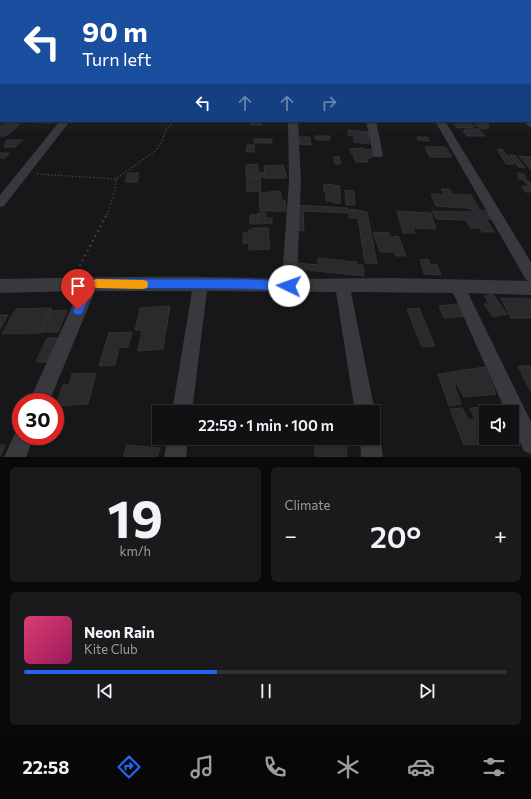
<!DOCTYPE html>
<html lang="en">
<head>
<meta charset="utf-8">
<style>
	body { margin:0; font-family:Commissioner,sans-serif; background:#1a1a1c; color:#f1f3f6; height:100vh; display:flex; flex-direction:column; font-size:15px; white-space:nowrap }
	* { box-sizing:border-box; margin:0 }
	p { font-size:13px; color:#9c9da0 }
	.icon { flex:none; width:22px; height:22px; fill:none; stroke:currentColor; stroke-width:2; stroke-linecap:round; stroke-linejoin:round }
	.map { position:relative; height:457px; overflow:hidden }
	.drawer { display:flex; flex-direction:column; gap:10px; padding:10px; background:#09090a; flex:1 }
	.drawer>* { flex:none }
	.top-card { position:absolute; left:0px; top:0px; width:531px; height:122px; box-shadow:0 1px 3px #0004,0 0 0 1px #303133; background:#1a4fa0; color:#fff; overflow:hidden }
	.tools { position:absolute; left:479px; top:405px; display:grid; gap:8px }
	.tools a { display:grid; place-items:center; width:40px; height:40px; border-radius:0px; background:#111113; box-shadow:0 1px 3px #0004,0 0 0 1px #303133; font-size:20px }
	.speed { position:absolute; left:12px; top:393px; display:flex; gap:8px; font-size:20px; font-weight:700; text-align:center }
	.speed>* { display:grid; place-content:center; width:52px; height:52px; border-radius:50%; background:#111113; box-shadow:0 1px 3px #0004,0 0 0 1px #303133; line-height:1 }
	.speed .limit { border:6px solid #d22; background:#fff; color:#111 }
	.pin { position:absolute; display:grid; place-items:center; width:34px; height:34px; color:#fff; margin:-41px -17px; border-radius:50% 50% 50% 0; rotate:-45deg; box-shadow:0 0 4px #0007 }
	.pin .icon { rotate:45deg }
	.me { position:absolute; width:44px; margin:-22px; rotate:273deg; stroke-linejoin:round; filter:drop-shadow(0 0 3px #0008) }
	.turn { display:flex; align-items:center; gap:14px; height:84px; padding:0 16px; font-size:18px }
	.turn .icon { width:52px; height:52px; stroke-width:2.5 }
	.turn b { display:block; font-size:28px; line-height:34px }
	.lanes { display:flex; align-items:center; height:38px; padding:0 16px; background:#0003; justify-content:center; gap:20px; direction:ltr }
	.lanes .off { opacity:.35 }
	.big { font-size:30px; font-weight:600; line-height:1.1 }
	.drawer .widget { flex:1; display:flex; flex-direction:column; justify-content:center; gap:6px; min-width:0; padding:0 14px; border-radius:6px; background:#1a1a1c }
	.drawer .dial { align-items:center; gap:0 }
	.dial b { font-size:52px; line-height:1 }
	.song { display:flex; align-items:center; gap:12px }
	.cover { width:48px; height:48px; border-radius:6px; background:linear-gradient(135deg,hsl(340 70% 55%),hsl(330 70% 35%)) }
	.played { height:4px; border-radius:2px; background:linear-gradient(90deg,#2563eb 40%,#303133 40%) }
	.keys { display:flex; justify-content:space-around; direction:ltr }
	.heat { display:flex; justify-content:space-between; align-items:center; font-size:22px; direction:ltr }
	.drawer .tiles { flex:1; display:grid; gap:10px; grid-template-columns:1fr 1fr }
	.widget:last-child { grid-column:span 2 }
	.trip { position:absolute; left:152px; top:405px; width:228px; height:40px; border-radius:0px; background:#111113; box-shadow:0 1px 3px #0004,0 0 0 1px #303133; font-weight:600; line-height:40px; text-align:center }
	.menu { display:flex; height:64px; justify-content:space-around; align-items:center; background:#070708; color:#9c9da0 }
	.menu .icon { width:28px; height:28px }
	.menu .active { color:#2563eb }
	.menu b { font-size:18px; color:#f1f3f6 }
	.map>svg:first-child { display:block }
	.building { fill:#2a2a2d; stroke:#323135 }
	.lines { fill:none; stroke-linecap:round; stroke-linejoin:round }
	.path-far1 { stroke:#3e3f44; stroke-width:1.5; stroke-dasharray:1.5 2; stroke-linecap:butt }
	.path { stroke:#3e3f44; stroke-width:2; stroke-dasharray:2 3.5; stroke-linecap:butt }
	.street { fill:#38383d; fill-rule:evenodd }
	.route { fill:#2563eb; stroke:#184099 }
	.slow { fill:#f59e0b }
</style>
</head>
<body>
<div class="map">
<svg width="531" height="457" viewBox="0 0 531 457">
	<rect width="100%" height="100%" fill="#171719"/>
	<path class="building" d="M252 121H262V125H251Z
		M453 121H468L474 127 457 128Z
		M476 121H486L489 125 488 126V128L482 129 475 124 478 123Z
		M5 123 20 124 6 136H0V127Z
		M464 129H479L485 136H467L463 131H465Z
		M348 130 368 132 369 144 354 142V136L348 135Z
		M315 136H330V140H316Z
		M299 137H310L311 145 299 144Z
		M417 137H427L429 141 418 140Z
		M254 139H272V143H254Z
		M7 140H23L15 147H4L6 143 5 142Z
		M247 145H255L254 152H246Z
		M425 147H446L452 157H430Z
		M363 148 364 150 372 149 375 155H371L372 158 366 159 368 162H356L353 156H356L354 154H352L350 149Z
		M497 149H502L514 164H506Z
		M0 153H10L5 158H0Z
		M509 155H515L525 168 518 167Z
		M519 156 531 157V169H530Z
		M333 157H339L341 164H335Z
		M258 164V173L265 172V177L246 178V165Z
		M283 165 287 178H265L264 166Z
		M128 173H139L137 182H125Z
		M517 173 524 174 526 180 519 179Z
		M260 178 261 191 247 192V179Z
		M524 181H529L531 184V192H525L522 186 529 187Z
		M324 184 340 186V203H334L333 200H332V202L326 201V192H324Z
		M441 189H450L452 193H443Z
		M345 190 354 191 355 205H346Z
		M280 191 282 200H285L286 211H260L259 193Z
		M431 194 471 195 479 209 436 206Z
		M296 205 348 208 349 213 303 211 304 231 295 230Z
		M350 209 367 212 377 264 365 263 358 218H349Z
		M471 210 491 211 495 219H486L494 232H482Z
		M397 211 431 213 436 229 413 228 415 233H403Z
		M432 211 470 212 479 228H470L466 220 436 219Z
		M258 213H265L266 218H272V223L258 224Z
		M258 214V224H250V215Z
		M252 228H268L270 249 249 250V243L243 244V233H249L248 230H252Z
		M388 232 390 237 398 236 406 256H396L394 252H380L373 233Z
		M318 258 357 262V265H363L364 276 298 269V263L318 265Z
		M428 259 431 265 437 264 441 275 424 274 420 260Z
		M493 294 507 314 493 317 484 304H489L485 296Z
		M501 298 531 299V318H511Z
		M458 304 464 316 444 318 439 306Z
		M170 306 163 349 138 351 142 330H135L140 308Z
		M52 308 40 333 2 334 16 309Z
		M419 308 435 346 422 347 407 309Z
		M67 310 58 332H40L50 311Z
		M0 315H8L0 329Z
		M132 332 128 347 119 348 115 365 99 366 109 333Z
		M47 338H58L47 362H36Z
		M518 366H530L531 368V392Z
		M485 367 496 394 464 397 457 384H454L461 404 449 406 438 374Z
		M96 373 88 404 56 406 63 385H69L72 374Z
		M503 405 507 412H486V438H512V422L522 443 464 445 450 409 462 408 469 420 475 419 470 408Z
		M314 438H346L347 457H315Z
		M0 445H5L0 457Z
		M127 445 160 448 157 457H123Z"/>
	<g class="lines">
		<path class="path-far1" d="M0 121 50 123
			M37 174 116 179 154 152 162 142 165 131 174 121
			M107 215 115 190 116 179"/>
		<path class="path" d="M77 271 107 214"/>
		<path class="street" d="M0 82H1V86H0Z
			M530 87H531V91H530Z
			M1 97V103L0 104V98Z
			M530 119H531V127L528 126 523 121H530Z
			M60 121H70L4 206 0 207V195Z
			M288 121H298L301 181 297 279 391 278 530 281 526 280 435 121H445L531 262V295L468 293 531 422V454L524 451 512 425V412H506L453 293 351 292 375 412 373 416V412H355L336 292 207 291 192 412H172L192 291H95L49 402H29L79 291 0 293V279C94 277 188 275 282 279L289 181Z
			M366 121H376L383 155 382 157H374L373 155Z
			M21 427V436H34L26 457H4L17 429Z
			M373 429 377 431 380 438 383 457H361L360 438H373Z
			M168 438H188L186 457H164Z"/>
	</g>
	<linearGradient id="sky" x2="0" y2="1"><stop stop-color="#0d0d0e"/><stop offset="0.53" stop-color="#363c49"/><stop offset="1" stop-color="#363c49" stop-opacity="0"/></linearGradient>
	<rect width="531" height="135" fill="url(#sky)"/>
	<path class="route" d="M90 279H246L289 281 293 283 295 286 293 290 289 291 246 289 93 288 82 314 78 315 74 314 73 310 86 280Z"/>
	<path class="slow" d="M97 279 143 280 147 281 148 284 147 288 143 289 97 288 94 287 92 284 94 280Z"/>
</svg>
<div class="tools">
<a><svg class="icon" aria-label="sound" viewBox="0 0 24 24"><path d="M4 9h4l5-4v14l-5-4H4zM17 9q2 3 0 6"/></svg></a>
</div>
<div class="speed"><div class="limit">30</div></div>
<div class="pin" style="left:78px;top:310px;background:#d93025"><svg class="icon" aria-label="arrive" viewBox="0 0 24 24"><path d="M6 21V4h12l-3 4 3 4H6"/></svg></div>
<svg class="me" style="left:289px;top:286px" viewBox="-20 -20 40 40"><circle r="19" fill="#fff"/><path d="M0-13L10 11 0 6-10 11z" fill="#2563eb"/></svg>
<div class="trip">22:59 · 1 min · 100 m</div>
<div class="top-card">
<div class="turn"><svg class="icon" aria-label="left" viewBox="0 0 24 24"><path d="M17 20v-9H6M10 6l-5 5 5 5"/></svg><div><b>90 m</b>Turn left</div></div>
<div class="lanes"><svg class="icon" aria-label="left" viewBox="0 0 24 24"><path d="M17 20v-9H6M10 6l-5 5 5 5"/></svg><svg class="icon off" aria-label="ahead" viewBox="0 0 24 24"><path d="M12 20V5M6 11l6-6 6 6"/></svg><svg class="icon off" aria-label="ahead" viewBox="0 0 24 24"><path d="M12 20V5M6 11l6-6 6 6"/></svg><svg class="icon off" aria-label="right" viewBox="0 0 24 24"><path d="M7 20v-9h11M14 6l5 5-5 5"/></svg></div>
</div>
</div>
<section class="drawer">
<div class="tiles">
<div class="widget dial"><b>19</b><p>km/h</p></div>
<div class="widget"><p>Climate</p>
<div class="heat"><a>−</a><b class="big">20°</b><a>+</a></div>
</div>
<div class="widget">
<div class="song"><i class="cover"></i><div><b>Neon Rain</b><p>Kite Club</p></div></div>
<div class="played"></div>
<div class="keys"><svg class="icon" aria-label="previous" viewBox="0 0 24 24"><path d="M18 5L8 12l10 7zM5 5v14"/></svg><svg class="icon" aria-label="pause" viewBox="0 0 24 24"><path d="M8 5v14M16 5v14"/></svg><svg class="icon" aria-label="next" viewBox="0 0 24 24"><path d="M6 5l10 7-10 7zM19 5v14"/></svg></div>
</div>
</div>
</section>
<nav class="menu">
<b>22:58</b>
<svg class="icon active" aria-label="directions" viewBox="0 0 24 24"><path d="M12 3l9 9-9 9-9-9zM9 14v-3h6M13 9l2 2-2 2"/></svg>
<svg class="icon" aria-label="music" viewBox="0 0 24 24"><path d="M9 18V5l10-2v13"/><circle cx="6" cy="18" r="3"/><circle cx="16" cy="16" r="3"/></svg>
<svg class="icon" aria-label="phone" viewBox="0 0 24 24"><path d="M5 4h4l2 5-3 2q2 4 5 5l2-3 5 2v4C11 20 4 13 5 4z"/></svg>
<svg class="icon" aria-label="climate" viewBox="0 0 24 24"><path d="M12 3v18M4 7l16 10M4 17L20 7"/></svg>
<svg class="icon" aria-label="car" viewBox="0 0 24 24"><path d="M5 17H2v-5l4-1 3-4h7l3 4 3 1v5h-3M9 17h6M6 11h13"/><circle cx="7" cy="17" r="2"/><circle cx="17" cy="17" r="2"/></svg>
<svg class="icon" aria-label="filters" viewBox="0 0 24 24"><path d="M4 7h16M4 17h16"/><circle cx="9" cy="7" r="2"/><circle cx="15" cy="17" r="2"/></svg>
</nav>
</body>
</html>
